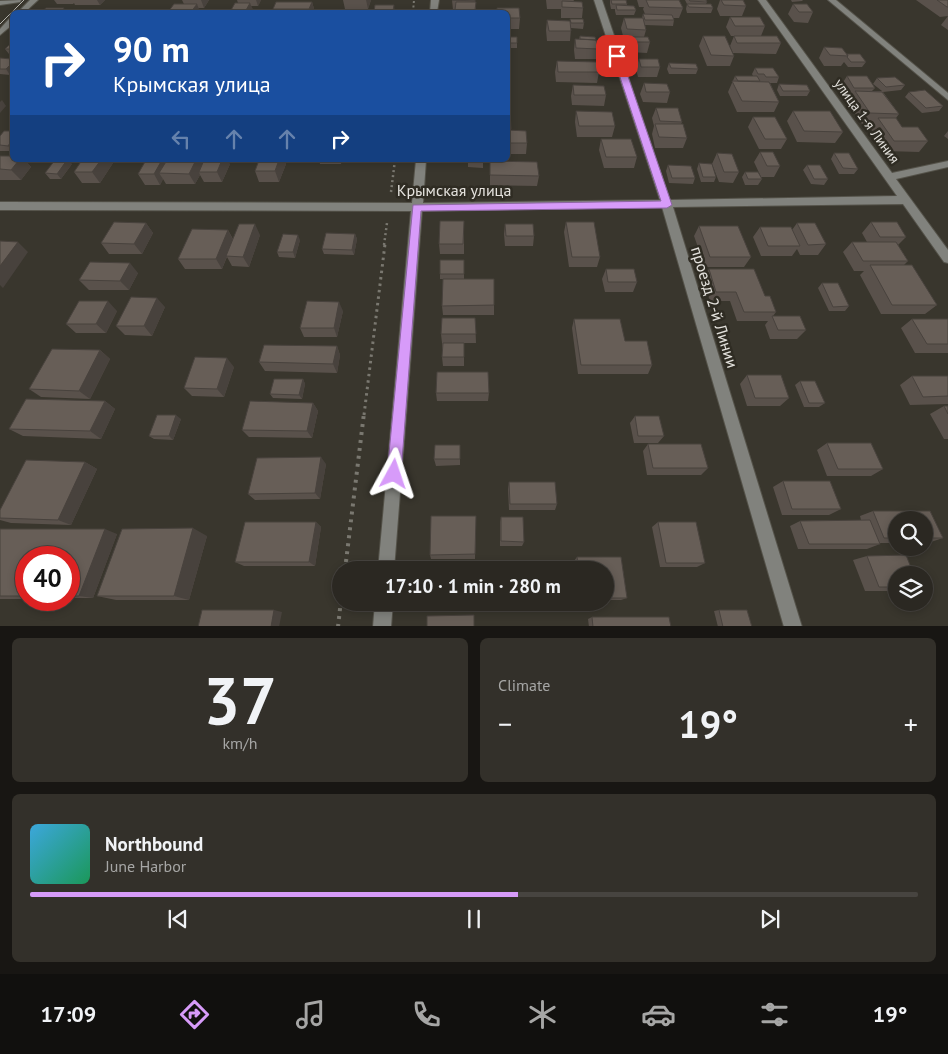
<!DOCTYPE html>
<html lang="en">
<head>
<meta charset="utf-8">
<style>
	body { margin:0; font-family:"PT Sans",sans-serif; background:#33302a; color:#f1f3f6; height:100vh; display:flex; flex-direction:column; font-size:19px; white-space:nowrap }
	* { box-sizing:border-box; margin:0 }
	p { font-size:16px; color:#a6a6a5 }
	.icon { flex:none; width:28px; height:28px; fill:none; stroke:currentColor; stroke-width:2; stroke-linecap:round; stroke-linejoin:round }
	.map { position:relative; height:626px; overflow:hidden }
	.panel { display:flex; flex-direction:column; gap:12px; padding:12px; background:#181613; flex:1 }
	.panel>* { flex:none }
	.hud { position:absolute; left:10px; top:10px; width:500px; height:152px; border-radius:8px; box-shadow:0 2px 8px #0003,0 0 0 1px #474440; background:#1a4fa0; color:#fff; overflow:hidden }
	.buttons { position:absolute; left:888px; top:511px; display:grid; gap:10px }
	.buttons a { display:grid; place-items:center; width:45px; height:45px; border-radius:50%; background:#2b2822; box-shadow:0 2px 8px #0003,0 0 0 1px #474440; font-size:25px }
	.speed { position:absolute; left:15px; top:546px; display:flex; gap:10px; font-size:25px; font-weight:700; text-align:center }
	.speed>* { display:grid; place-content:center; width:65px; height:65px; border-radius:50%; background:#2b2822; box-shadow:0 2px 8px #0003,0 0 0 1px #474440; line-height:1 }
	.speed .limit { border:8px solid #d22; background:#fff; color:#111 }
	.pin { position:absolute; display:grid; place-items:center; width:42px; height:42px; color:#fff; margin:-21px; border-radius:10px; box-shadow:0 2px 8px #0006 }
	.me { position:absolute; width:55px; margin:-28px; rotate:5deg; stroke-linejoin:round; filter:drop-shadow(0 0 4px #0008) }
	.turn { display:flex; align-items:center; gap:18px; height:105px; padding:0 20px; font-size:22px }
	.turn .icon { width:65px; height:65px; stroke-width:2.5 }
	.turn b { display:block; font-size:35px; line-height:42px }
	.lanes { display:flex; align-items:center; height:48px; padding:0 20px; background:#0003; justify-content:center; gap:25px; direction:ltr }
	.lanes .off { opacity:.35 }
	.big { font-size:38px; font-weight:700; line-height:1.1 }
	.panel .tile { flex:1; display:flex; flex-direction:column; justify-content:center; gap:8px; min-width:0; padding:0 18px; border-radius:8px; background:#33302a }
	.panel .dial { align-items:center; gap:0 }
	.dial b { font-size:65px; line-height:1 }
	.song { display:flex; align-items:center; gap:15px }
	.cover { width:60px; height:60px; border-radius:8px; background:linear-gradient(135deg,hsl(200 70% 55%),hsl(150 70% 35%)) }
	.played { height:5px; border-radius:2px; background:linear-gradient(90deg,#d79bf9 55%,#474440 55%) }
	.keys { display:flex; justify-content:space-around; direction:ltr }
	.heat { display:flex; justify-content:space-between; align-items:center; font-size:28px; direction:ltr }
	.panel .tiles { flex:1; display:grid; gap:12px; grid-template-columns:1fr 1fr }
	.tile:last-child { grid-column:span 2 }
	.trip { position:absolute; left:332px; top:561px; width:282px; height:50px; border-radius:25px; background:#2b2822; box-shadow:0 2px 8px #0003,0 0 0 1px #474440; font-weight:700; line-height:50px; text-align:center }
	.dock { display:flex; height:80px; justify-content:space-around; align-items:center; background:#11100e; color:#a6a6a5 }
	.dock .icon { width:35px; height:35px }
	.dock .active { color:#d79bf9 }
	.dock b { font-size:22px; color:#f1f3f6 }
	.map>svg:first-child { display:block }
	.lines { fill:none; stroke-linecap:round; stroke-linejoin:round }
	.minor-casing { stroke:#545249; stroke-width:2 }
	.path-far3 { stroke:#7a7870; stroke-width:2; stroke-dasharray:2 2.5; stroke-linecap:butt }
	.path-far2 { stroke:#7a7870; stroke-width:2.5; stroke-dasharray:2 3; stroke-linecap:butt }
	.path-far1 { stroke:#7a7870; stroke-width:3; stroke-dasharray:2.5 4; stroke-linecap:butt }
	.path { stroke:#7a7870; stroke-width:4; stroke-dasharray:3 5; stroke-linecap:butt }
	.minor { fill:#81827d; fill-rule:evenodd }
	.tram { stroke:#b6b4ae; stroke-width:1 }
	.wall { fill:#59514b }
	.shaded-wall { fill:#48423d }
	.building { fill:#675e57; stroke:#48423d }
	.route { fill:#d79bf9; stroke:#8c65a2 }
	.labels { text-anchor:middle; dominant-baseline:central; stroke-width:5; stroke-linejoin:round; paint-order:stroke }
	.far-street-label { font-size:14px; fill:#e4e2dd; stroke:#2f2c23 }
	.street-label { font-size:16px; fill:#e4e2dd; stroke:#2f2c23 }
</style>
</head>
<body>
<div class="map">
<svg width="948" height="627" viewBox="0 0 948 627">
	<rect width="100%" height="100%" fill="#39362d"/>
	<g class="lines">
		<defs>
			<path id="minor" d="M21 0 20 2 0 5V1Z
				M30 0H38L25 12H18Z
				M431 0H439L437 12H430Z
				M594 0H602L670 200 897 196 758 0H766L892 173 948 161V167L896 179 948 250V263L944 262 903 204 673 207 802 627H784L662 207 422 211 394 570H378L411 211 0 210V202L412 203 416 160H426L423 203 660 200Z
				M828 0H836L948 93V100Z
				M9 19H12V25L0 35V29Z
				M375 602H393L391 627H373Z"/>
		</defs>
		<use href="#minor" class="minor-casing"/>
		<path class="path-far3" d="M413 12 414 0"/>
		<path class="path-far2" d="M391 192 395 160
			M384 245 387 223"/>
		<path class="path-far1" d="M364 415 385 244"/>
		<path class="path" d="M345 570 364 413
			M338 627 341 600"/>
		<use href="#minor" class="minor"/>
		<path class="tram" d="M0 24 24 0"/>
	</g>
	<path class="wall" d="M54 0H105L100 5H75L74 3 73 4H57Z
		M182 0H209L204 8H198L200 12 184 4Z
		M237 0H261L258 6H251L254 12H230L238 3Z
		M343 0H371L368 9H345Z
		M452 0H475L476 12H455V10H453Z
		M546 0H574L573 2 583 8 582 18H561V9H547Z
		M610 0H626L627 4V6L636 10 634 15H616L615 11V9H611L610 4Z
		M637 0H679L683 8 679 18H674V20L673 26 645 25 646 30 644 37 650 42 647 53 629 52 628 47 630 40H624L621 28 624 18H642L643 14H645L643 9 644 7H639Z
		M685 0H706L707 2 706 4 713 8 711 13H687L686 9 687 4Z
		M720 0H743L746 6 742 16H720L717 9Z
		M791 0H803L802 1 792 2Z
		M916 0H948V30L941 25 948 16 940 17Z
		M312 2 315 12H274L273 9Z
		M793 4 813 12 808 23 794 22 788 14Z
		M375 5 395 12H374Z
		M508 12 520 18 519 29H508Z
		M730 17 765 26 761 36 781 43 776 54 733 53 730 46 734 36H731L726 27Z
		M570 19 584 23 583 29 571 28 570 41H547L546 30 547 20 570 21Z
		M580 36 598 49 596 59H575L574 50 575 39H579Z
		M703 36 734 56 730 66H707L699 46Z
		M508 37 517 43V48H508Z
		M12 42V54H9L5 49Z
		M824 47 847 54 866 62 862 67H848L844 62 841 66H824L819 58Z
		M0 58 12 59V72L10 75 0 74Z
		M639 59 660 67 657 77H638L636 69Z
		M557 61 599 72 597 83 556 82 555 72Z
		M669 63 698 69 696 74H669L667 69Z
		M755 68 779 77 777 83H770L779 102 774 112H737L728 92 735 76H753L752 74Z
		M847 76 875 88 872 91H882L873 84 877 78 905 85 901 90 883 92 899 114 896 118 902 127 928 141 919 152 886 151 870 128 873 124H862L848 102 850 98H848L840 87Z
		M644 83 670 92 667 103 643 102 640 94Z
		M779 84 810 91 807 96H780L777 90Z
		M573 85 606 95 604 106 572 105 571 96Z
		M909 92 943 106 939 111 922 113 905 97Z
		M656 108 682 122 681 124 687 138 683 148H655L652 134 654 126 652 118Z
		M508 110H510V130L527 143 526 154H508Z
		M576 111 615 126 612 137H577L575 122Z
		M793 111 843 132 835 143 797 142 787 121Z
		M753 117 787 139 781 149H759L748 127Z
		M12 131V151H0V136Z
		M948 131V139L944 136Z
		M601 139 637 157 634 168H604L599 150Z
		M760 152 780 166 774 177H761L754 162Z
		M717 153 739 172 733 183 719 182 712 164Z
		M834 153 858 169 854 174H839L831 159Z
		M0 156 12 160H25L31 167 21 180H0Z
		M115 160 100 183H82L74 172Z
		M279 160H284L286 164 279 182H259L255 171Z
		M319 160H342L341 164H320Z
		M468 160H483V168L468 167Z
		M490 161 539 176 537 186 490 185Z
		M699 163 716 177 714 182H701L697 169Z
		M72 164 61 179H50L45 173Z
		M230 164 222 182H204L200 175 195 184H166L163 179 160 185H145L138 174Z
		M668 165 695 178 693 184 669 183 666 171Z
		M807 165 828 179 824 185 811 184 803 170Z
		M745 172 762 179 758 185H745L742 177Z
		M464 221V254H440L439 244Z
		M566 222 600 257 597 267H569L564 232Z
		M871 222 906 237 898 245 908 261 904 265 937 305 925 314H881L860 275 864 271H854L843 252 852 242H867L862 233Z
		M146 223 153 233 142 254H109L101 243Z
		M797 223 826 244 818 255H800L797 249 792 256H761L753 237 760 227 792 230Z
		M505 224 534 236 533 246H505L504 234Z
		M699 226 751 257 744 267H705L694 236Z
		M228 230 233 239 260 235 249 267 232 266 227 257 222 269H185L178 259Z
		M355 234 357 239 354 255 324 254 322 249Z
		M300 240 295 258 279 257 277 252Z
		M464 260V279H440V274Z
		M606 269 637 282 633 292H605L602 279Z
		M709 269 765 296 776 312 773 316 806 330 797 339H770L765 325 768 321H737L730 301H710L703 279Z
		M138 273 129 290H89L79 280Z
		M822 283 849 306 845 311H829L818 288Z
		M494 305V315H443L442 306Z
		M165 307 152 336 125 335 116 326Z
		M117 311 106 333H76L66 324Z
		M343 311 337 337H304L300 328Z
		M475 318 476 343H464V366H443L442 357V343L441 334Z
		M574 319 625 341 652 365 648 374H578L572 328Z
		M912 319H948V353H915L901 328Z
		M337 346 340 355 337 373 265 371 259 362Z
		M100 350 110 359 90 399 41 397 29 389Z
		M234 367 224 397 192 396 184 388Z
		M747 375 789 398 780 406H747L740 384Z
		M912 376H948V404L910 405 900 385Z
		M303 379 305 384 302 399 273 398 270 394Z
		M800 381 825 403 819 407H804L795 385Z
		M436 393H489L488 401H437Z
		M105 401 115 409 101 439 23 436 9 429Z
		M313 403 318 411 312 438 249 437 242 430Z
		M944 406H948V439H944L930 414Z
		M635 416 664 436 658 443H634L630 423Z
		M181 419 173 440 154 439 149 436Z
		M827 443 883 469 871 476H827L817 450Z
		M648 444 708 468 701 475H647L643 451Z
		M460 445V465L436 466 434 459Z
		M85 462 97 469 71 525 11 523 0 520V510Z
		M326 464 320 499 255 500 248 494Z
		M783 481 841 509 829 515H782L773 487Z
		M509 482 557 504 555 510H509L508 489Z
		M873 511H930L943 538 928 543H924V520H896V543H880V544L867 549H798L790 526 800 521 861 520 860 516Z
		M476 516 475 559H431L430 555Z
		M501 517 524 542 522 546H500V522Z
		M316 522 321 527 315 566H244L235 562Z
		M658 522 705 563 697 567H660L652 527Z
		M0 529 117 534 93 598H69V558H26V599H0Z
		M207 536 189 600H116L97 596Z
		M867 556 896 575V591H865L853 560Z
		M577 557H621L627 598 621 600H606V570H575L574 561Z
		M719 610 752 627H718L714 611Z
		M592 617 671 627H589L588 619Z"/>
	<path class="shaded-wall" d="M97 0H105L100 5Z
		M201 0H209L204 8Z
		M256 0H261L258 6Z
		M366 0H371L368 9Z
		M312 2 315 12H310L309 9Z
		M250 3 254 12H245Z
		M197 4 200 12H191Z
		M394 5 395 12H393V11Z
		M64 8 66 12H60Z
		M12 63V72L10 75 6 69Z
		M2 100 6 106 0 113V102Z
		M12 140V151L8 146Z
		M19 160H25L31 167 21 180 11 170Z
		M67 160H69L72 164 61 179 57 174Z
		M101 160H115L100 183 92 172Z
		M162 160H174L159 173 163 179 160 185 154 174Z
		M196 160H207L199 172 200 175 195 184 189 174Z
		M222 160H228L230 164 222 182 217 172Z
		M279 160H284L286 164 279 182 275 171Z
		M146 223 153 233 142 254 134 244Z
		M255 224 260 235 249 267 243 257Z
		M228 230 233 240 222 269 216 259Z
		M355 234 357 239 354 255 352 250Z
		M298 235 300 240 295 258 293 252Z
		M18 242 28 252 3 288 0 285V266Z
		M130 263 138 273 129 290 120 281Z
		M157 298 165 307 152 336 144 326Z
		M108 301 117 311 106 333 96 324Z
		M339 302 343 311 337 337 334 328Z
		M337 346 340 355 337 373 333 364Z
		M100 350 110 359 90 399 79 391Z
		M227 358 234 367 224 397 217 389Z
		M303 379 305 384 302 399 299 395Z
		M105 401 115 409 101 439 90 431Z
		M313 403 318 411 312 438 307 431Z
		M176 415 181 419 173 440 169 436Z
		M321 457 326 464 320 499 315 493Z
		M85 462 97 469 71 525 58 520Z
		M316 522 321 527 315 566 309 562Z
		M193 528 207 536 189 600 174 596Z
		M105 529 117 534 93 598 79 596Z
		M274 610 282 612 279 627H271Z"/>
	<path class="building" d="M452 0H475V1Z
		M611 0H626L627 4H612Z
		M646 0H679L683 8 649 7Z
		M689 0H706L707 2 690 1Z
		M721 0H743L746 6 724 5Z
		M937 0H948V7H947Z
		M562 1 582 2 583 8 562 7Z
		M276 2H312L309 9H273Z
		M456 2H476L475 10H455Z
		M235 3H250L245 12H230Z
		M174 4H197L191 12H168Z
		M687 4H711L713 8 689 7Z
		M793 4H807L813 12H799Z
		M375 5H394L393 11H374Z
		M616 5 634 6 636 10H617Z
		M46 8H64L60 12H41Z
		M497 8H519L520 18H508V12H497Z
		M643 14 672 15 674 20H645Z
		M730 17H760L765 26H735Z
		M624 18H643L646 30 627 29Z
		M570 19H583L584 23H571Z
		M547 20 570 21 571 31H549Z
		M580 36 595 37 597 43 596 40 580 39Z
		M703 36H725L734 56 711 55Z
		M734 36H777L781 43H737Z
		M508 37H517V43H508Z
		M630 37H648L650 42H632Z
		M575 39 596 40 598 49 576 48Z
		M12 42V49H5Z
		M824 47 842 48 848 56 830 55Z
		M847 54H860L866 62H851L847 57 848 56Z
		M0 58 12 59V63L6 69H0Z
		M639 59H658L660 67H641Z
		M557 61 597 62 599 72H558Z
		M669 63 696 64 698 69 671 68Z
		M755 68H773L779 77H766L764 74H758Z
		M735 76H757L760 81H738Z
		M847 76H867L875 88H854Z
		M895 77 905 85 886 87 877 78Z
		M732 81 769 82 779 102 742 101Z
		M644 83 667 84 670 92H646Z
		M779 84 807 85 810 91H783Z
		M573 85 604 86 606 95H574Z
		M925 90 943 106 926 108 909 92Z
		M855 91 882 92 899 114 870 113Z
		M656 108H678L682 122 660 121Z
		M508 110H510L511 129H508Z
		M576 111 612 112 615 126H579Z
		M793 111H830L843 132 804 131Z
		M753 117H775L787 139H765Z
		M878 118H896L902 127H918L928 141H894Z
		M655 124H683L687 138 659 137Z
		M508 130 526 131 527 143H508Z
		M4 131H12V140L8 146 0 145V136Z
		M601 139H631L637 157H606Z
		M760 152H773L780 166H767Z
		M717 153 732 154 739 172H724Z
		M834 153H849L858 169 843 168Z
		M0 156H12V160H19L11 170 0 169Z
		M55 160H67L57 174 45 173Z
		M82 160H101L92 172H74Z
		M146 160H162L154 174H138Z
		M167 160H196L189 174 159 173Z
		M204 160H222L217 172H199Z
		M259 160H279L275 171H255Z
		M490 161 537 162 539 176 490 175Z
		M699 163 712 164 716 177H703Z
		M668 165 691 166 695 178H672Z
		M807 165H820L828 179H814Z
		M745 172H758L762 179H748Z
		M440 221H464L463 244H439Z
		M114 222 146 223 134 244 101 243Z
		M566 222H594L600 257H572Z
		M871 222H897L906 237H880Z
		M797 223H815L826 244 808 245Z
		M239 224H255L243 257 226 256Z
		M505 224H533L534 236H506Z
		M699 226H738L751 257H710Z
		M760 227H791L800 246H768Z
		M192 229 228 230 216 259H178Z
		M326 233 355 234 352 250 322 249Z
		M283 234 298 235 293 252H277Z
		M0 241 18 242 0 266Z
		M852 242H896L908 261H863Z
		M440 260H464V274H440Z
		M90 262 130 263 120 281 79 280Z
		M870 265H912L937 305H892Z
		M606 269H634L637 282H608Z
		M709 269H754L765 296H770L776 312H744L736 292H716Z
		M443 279H494V305L442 306Z
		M822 283H838L849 306 833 307Z
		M131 297 157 298 144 326H116Z
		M79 301H108L96 324H66Z
		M307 301 339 302 334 328H300Z
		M772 316H800L806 330H778Z
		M442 318H475L476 334H441Z
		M574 319H620L625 341H647L652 365H581Z
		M912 319H948V344H927Z
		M443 343H464V357H442Z
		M264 345 337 346 333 364 259 362Z
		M52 349 100 350 79 391 29 389Z
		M195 357 227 358 217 389 184 388Z
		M437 372H488L489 393H436Z
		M747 375H781L789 398H755Z
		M912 376H948V396L923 397Z
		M274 379H303L299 395 270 394Z
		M800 381H815L825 403H809Z
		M26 399 105 401 90 431 9 429Z
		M250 401 313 403 307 431 242 430Z
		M944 406H948V414Z
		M157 415H176L169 436H149Z
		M635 416H659L664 436H638Z
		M827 443H871L883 469H838Z
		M648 444H701L708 468H653Z
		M435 445H460V459H434Z
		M321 457 315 493 248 494 257 458Z
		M26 460 85 462 58 520 0 518V510Z
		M783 481H830L841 509H792Z
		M509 482H555L557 504H510Z
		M873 511H930L943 538H924V520H896V538H884Z
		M431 516H476L475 554 430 555Z
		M501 517H523L524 542 501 541Z
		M870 520 880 544H809L800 521Z
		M245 522H316L309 562H235Z
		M658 522H696L705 563H666Z
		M193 528 174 596H97L122 529Z
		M0 529H105L79 596H69V558H26V596H0Z
		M906 555 914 575H896V587H879L867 556Z
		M577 557H621L627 598H606V570H579Z
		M202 610H274L271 627H198Z
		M719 610H747L752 627H723Z
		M474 615V627H427V616Z
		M592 617H669L671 627H593Z"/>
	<path class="route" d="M614 54 621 56 672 205 667 208 421 211 401 474 399 479 394 481 389 479 387 474 413 205 661 201 613 56Z"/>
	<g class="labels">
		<g class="far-street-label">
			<text transform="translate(867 121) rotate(54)">улица 1-я Линия</text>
		</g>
		<g class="street-label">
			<text x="454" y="190">Крымская улица</text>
			<text transform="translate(715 307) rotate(73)">проезд 2-й Линии</text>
		</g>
	</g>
</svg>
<div class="buttons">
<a><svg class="icon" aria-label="search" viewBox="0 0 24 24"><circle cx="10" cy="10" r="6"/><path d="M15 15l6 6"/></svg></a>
<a><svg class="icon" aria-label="layers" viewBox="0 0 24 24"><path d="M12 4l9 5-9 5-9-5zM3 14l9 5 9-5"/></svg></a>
</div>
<div class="speed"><div class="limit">40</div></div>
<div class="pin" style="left:617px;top:56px;background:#d93025"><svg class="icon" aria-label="arrive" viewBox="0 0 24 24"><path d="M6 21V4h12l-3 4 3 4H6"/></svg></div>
<svg class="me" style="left:394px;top:474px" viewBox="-20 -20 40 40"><path d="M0-17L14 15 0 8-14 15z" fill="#d79bf9" stroke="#fff" stroke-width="4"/></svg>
<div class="trip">17:10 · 1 min · 280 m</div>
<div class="hud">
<div class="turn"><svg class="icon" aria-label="right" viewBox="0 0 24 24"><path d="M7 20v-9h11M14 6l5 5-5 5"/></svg><div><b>90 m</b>Крымская улица</div></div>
<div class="lanes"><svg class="icon off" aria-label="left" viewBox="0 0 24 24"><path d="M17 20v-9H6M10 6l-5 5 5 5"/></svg><svg class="icon off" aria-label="ahead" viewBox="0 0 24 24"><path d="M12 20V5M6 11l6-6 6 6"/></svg><svg class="icon off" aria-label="ahead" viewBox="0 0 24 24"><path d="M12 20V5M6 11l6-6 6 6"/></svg><svg class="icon" aria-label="right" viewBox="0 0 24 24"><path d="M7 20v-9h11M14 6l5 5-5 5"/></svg></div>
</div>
</div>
<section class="panel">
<div class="tiles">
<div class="tile dial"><b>37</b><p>km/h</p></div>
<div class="tile"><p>Climate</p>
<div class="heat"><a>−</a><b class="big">19°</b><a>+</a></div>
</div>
<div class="tile">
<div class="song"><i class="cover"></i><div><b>Northbound</b><p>June Harbor</p></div></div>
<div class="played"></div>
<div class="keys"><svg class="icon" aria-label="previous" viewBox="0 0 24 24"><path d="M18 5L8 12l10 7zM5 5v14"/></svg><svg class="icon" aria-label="pause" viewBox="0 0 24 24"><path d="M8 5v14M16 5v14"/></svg><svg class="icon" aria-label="next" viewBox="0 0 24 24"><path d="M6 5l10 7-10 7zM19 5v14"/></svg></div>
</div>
</div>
</section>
<nav class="dock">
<b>17:09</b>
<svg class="icon active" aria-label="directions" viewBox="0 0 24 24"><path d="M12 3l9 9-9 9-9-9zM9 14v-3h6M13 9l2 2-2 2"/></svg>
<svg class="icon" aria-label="music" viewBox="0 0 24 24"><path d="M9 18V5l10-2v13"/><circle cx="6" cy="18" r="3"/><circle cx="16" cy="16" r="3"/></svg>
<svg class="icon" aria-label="phone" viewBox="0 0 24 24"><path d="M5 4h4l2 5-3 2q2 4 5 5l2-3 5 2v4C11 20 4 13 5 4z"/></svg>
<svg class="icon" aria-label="climate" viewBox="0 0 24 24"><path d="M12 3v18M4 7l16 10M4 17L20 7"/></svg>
<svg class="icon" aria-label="car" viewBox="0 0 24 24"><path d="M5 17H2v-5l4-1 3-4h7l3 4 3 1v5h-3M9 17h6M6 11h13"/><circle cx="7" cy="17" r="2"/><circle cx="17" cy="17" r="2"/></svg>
<svg class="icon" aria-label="filters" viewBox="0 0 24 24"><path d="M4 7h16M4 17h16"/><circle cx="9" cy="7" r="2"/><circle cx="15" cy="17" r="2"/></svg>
<b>19°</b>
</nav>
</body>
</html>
